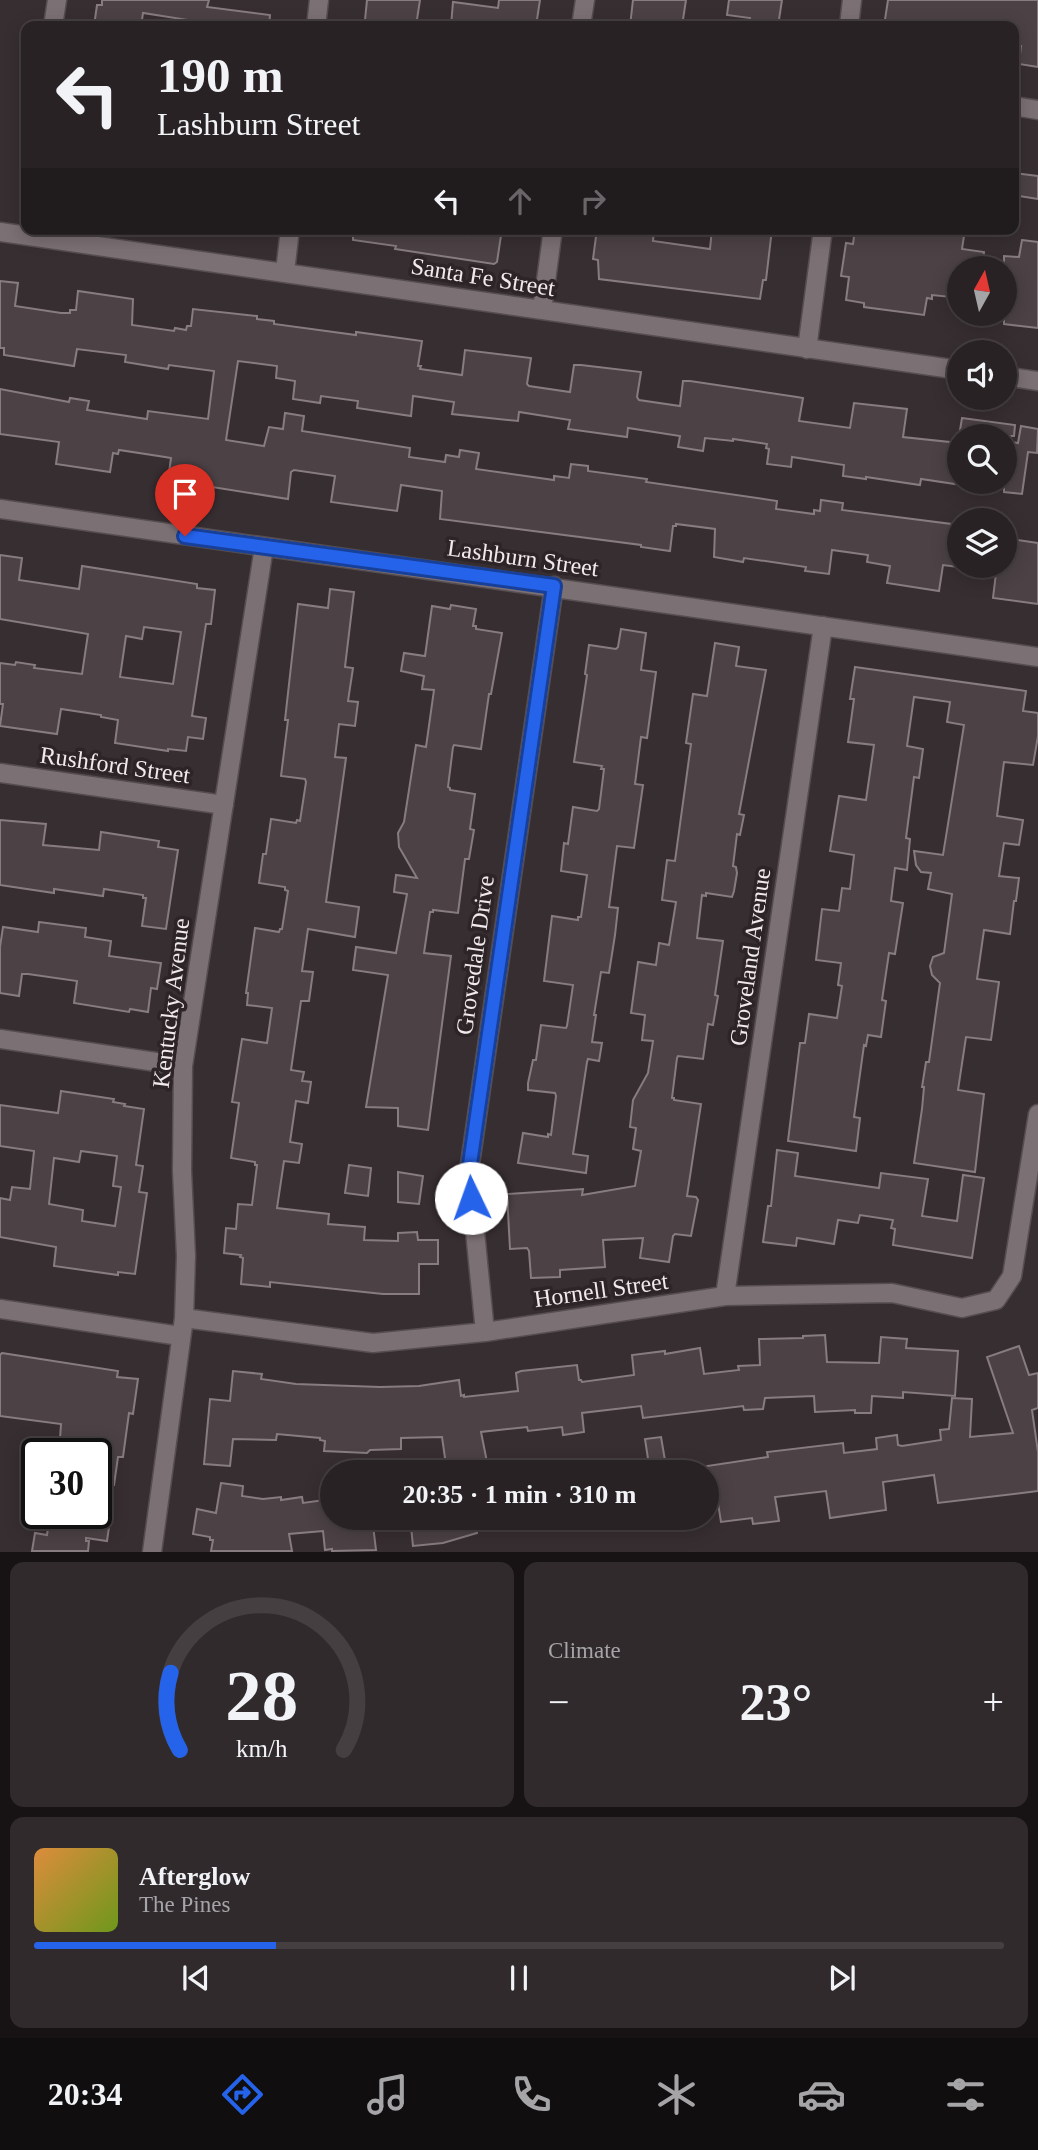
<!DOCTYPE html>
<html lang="en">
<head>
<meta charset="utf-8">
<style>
	body { margin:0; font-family:Georgia,serif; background:#312a2d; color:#f1f3f6; height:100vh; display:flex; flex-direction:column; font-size:26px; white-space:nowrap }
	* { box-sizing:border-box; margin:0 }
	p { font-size:23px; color:#a5a4a7 }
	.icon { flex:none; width:38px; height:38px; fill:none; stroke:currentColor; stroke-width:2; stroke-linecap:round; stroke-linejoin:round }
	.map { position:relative; height:1552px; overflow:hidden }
	.drawer { display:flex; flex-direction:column; gap:10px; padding:10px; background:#171314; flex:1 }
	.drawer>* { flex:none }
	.guide { position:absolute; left:21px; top:21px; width:998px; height:214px; border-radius:14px; box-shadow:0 4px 18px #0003,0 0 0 2px #453f42; background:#292225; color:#f1f3f6; overflow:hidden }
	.needle { width:46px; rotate:8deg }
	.buttons { position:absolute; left:947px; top:256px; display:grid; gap:14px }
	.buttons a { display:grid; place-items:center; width:70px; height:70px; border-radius:50%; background:#292225; box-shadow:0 4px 18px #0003,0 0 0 2px #453f42; font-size:35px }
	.speed { position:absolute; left:21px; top:1438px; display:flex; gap:14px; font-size:35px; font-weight:700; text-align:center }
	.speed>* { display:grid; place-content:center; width:91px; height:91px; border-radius:50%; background:#292225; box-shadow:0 4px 18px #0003,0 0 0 2px #453f42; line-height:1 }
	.speed .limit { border:4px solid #111; border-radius:10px; background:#fff; color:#111 }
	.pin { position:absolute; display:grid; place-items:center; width:60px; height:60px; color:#fff; margin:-72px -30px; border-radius:50% 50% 50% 0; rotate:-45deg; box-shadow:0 0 7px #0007 }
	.pin .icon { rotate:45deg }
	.me { position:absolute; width:77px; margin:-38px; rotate:357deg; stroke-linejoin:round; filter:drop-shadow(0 0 5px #0008) }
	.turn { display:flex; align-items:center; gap:24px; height:147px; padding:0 21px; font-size:32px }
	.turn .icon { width:91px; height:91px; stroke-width:2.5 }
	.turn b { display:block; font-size:49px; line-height:60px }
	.lanes { display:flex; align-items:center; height:66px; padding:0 21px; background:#0003; justify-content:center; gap:35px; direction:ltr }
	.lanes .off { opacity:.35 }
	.big { font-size:52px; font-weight:600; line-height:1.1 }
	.drawer .widget { flex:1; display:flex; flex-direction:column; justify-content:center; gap:10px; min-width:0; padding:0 24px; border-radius:14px; background:#312a2d }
	.drawer .dial { align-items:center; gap:0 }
	.dial svg { height:182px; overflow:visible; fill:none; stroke:#453f42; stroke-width:7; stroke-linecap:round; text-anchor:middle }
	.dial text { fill:#f1f3f6; stroke:none }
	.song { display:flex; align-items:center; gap:21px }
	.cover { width:84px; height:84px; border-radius:10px; background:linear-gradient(135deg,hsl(30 70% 55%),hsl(80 70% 35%)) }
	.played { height:7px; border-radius:4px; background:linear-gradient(90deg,#2563eb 25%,#453f42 25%) }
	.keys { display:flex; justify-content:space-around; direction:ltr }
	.heat { display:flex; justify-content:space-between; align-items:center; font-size:38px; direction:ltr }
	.drawer .tiles { flex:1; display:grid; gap:10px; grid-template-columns:1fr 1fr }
	.widget:last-child { grid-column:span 2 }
	.trip { position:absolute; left:320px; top:1460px; width:399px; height:70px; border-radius:35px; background:#292225; box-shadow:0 4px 18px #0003,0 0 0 2px #453f42; font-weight:600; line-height:70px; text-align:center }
	.tab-bar { display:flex; height:112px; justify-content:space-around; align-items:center; background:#100e0f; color:#a5a4a7 }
	.tab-bar .icon { width:49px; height:49px }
	.tab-bar .active { color:#2563eb }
	.tab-bar b { font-size:32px; color:#f1f3f6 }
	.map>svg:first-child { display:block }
	.building { fill:#4c4245; stroke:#877c7f; stroke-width:2; fill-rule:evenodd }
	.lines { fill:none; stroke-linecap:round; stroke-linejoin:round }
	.minor-casing { stroke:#554d50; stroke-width:21 }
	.minor { stroke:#7b7074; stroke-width:18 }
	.route-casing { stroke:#184099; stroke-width:18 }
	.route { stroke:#2563eb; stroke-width:12 }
	.labels { text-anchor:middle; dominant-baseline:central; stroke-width:7; stroke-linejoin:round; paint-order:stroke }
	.street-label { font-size:24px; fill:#f0eaec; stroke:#2d2427 }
</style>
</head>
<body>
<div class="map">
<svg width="1038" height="1552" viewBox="0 0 1038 1552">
	<rect width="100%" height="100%" fill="#372e31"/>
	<path class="building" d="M102 0H209L207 7 270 15 269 26H187L188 20 143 13 141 26H94L97 5H102Z
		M367 0H420L416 26 365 20Z
		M499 0H540L536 26H451L453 2 498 8Z
		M633 0H686L682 26H630Z
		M729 0H782L778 26H748L750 18 727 15Z
		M888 0H1038V67L1019 64 1021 46H1017L1018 41H1013V26H884Z
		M1013 173 1038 176V199L1013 195Z
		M353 229H421L467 236 468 229H502L497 262 494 264 395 249 396 246 353 240Z
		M597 229H654L653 241 710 249 712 229H772L766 280H763L760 299 599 279 598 260 593 259Z
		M855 229H965L962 249 984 252 982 268H955L951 297 932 295V299L927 298 924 315 864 307V303L846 300 849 277 841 276 846 243 853 244Z
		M1022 240 1038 242V328L1004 324V256L1019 257Z
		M0 281 18 283 15 306 61 313H70V310H76L78 291 133 299 132 325 174 331 175 328 186 330 187 326H191L193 309 257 316V319L274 321V324L356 335V332L422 341 418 366H421L420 369 462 375 465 350 531 358 527 384 529 386 570 392 574 365H581L641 372 637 397 639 400 680 406 683 381H690L797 397 803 398 799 421 850 428 854 403 907 409 903 437 959 443V476H956L955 484 921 479 920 485 866 477V479L843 476 844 465 792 457 791 467 767 464 769 449 766 448 767 444 733 439V441L705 438 703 451 678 447 680 436 628 428 627 437 568 429 570 420 519 412 518 421 452 414 454 402 413 396 411 416 357 408 358 401 321 396 320 403 293 399 295 381 276 378 277 366 238 361 226 440 264 446 269 427 283 429 285 413 304 416 302 431 410 448 409 457 445 462 446 455 459 457 460 450 479 453 476 469 554 480V476L569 478 571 464 588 466V471L647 479 646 482 777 501 776 509 814 514V510L820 511 821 500 843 503 842 510 959 525V567L943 565 939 591 887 583 890 566 867 562 868 555 832 550 829 574 805 571 806 567 744 558 743 562 714 557 715 529 676 524V526H673L670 551 641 547V545L440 519 442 491 401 485 397 511 331 502 335 476 294 470 291 472 288 499 168 480 171 458 165 457 119 450 118 454 113 453 110 472 56 464 59 442 0 434V389L69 402 70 398 89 401 87 410 147 419 148 411 208 419 214 371 169 365 168 369 125 362 126 355 77 349 74 366 4 355V348H0Z
		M962 418 1015 425 1014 436H959Z
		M1021 426 1038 429 1037 453 1028 452 1022 494 1004 492V441L1018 443Z
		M1004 538 1038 543V604L993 598 997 565H1004Z
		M0 555 22 558 19 580 79 589 82 566 197 584V588L215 590 211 624H206L192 716 206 718 203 739 188 737 186 751 168 749V751L115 743 118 720 101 717V715L61 709 57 734 0 726 3 704H0V663L15 665 16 662 35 665 34 668 82 674 88 634 0 619ZM144 627 181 632 173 684 120 677 126 636 142 639Z
		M330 589 354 592 345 667 353 668 348 701 358 702 355 726 339 724 335 757 346 758 326 902 359 907 355 937 308 929 302 971 313 972 309 1001H301L291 1070 304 1072 302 1081 311 1082 308 1103 296 1101 290 1142 302 1144 299 1163 284 1161 277 1208 329 1214 328 1224 365 1227 364 1240 398 1241V1233L417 1232 418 1240H438V1264H419V1294H383L270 1282V1287L241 1284 243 1258 240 1257 241 1255 224 1253 226 1228 236 1229 238 1204 252 1205 257 1165H255V1162L231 1158 239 1103 232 1102 242 1039 267 1043 272 1008 247 1005 248 993H246L255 928 279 932 280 929H282L288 891 285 890V887L259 883 263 854H266L271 819 296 823 297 820 300 821 306 782 305 779 281 776 288 720H285L298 604 328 608Z
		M451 605 476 609 473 626H476V629L502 633 491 694H489L481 749 454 745 453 747 448 787 450 788V790L475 794 470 829 474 830 469 859H465L458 913 433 910V912H430L424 953 451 956 428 1130 398 1126V1108L366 1107 388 975 353 970 356 947 396 953 407 894 394 892 396 875 417 878 399 847 398 833 404 822 416 745 426 747 434 690 422 689 424 676 401 671 404 653 425 656 432 606 450 609Z
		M621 629 646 633 641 670 656 672 647 738 641 737 635 784 643 785 634 848 617 846 609 907 618 908 615 935 609 973 601 972 594 1015H596L592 1042 602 1043 599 1061 588 1059 587 1062 573 1154 588 1156 586 1173 518 1163 523 1133 548 1137V1134L551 1135 556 1096 555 1093 528 1090V1083L533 1060H536L541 1025 566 1028 567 1026 573 985 544 981 552 916 578 920V917H581L587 875 561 871 564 843 568 844 573 807 597 811 599 809 604 769H601L602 766 574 762 587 675 585 674 589 645 616 649 618 647Z
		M715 643 739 647 736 666 766 670 739 814 744 815 740 835 737 834 733 866 736 867 737 873 734 891 732 897 706 893V896L702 895 697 938 723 941 715 995 718 996 713 1025 708 1024 703 1059 678 1056 677 1058 672 1098H674V1100L701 1104 687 1196 696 1197 698 1200 691 1236 675 1234 673 1236 669 1262 640 1258 643 1238 603 1240 605 1267 560 1270V1277L531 1278 529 1251 527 1248 510 1249 507 1194 583 1189 582 1195 635 1186 641 1151 633 1149 636 1128 630 1127 633 1100 648 1073 653 1041 642 1040 645 1015 631 1013 638 962 656 965 659 943 669 945 676 902 662 900 667 860 675 861 691 744 686 743 693 694 707 696Z
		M855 667 1026 691 1023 711 1038 713V736L1033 765 1004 762 997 816 1023 820 1019 845 1004 843 999 876 1019 878 1016 901H1014L1010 934 984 930 977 979 999 982 991 1040 966 1037 958 1090 984 1094 975 1172 914 1163 922 1109 924 1087H922L926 1062H929L940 983 932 975 930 966 933 957 944 953 952 894 928 889 931 873 921 872 916 865 914 851 943 855 964 725 947 722 950 702 914 697 907 746 923 749 919 778 914 777 906 838 910 839 907 870 895 868 891 901 903 903 895 954 889 953 882 1000 886 1001 881 1037 868 1035 866 1046 864 1045 854 1117 860 1118 856 1151 788 1141 800 1043H805L809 1014 837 1018 842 986 838 985 841 963 816 960 822 909 839 911 842 888 850 889 854 855 830 851 839 796 866 800 874 745 848 742 854 699H850Z
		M0 820 46 824 43 845 99 850 101 832 159 841 158 847 178 850 166 929 142 926 146 898H143V895L104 889 103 896 54 889V893L0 885Z
		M39 922 86 928 85 937 111 941 109 956 161 963 157 989 151 988 148 1012 130 1009 129 1012 74 1003 77 981 28 974H22L19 996 0 993V947L3 927 38 932Z
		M61 1091 114 1099 113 1102 125 1104 124 1106 144 1109 136 1165 143 1166 139 1192 147 1193 135 1274 118 1272V1275L54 1266 56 1247 0 1237V1198L10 1200 12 1187 30 1189 34 1151 0 1146V1105L58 1113ZM81 1151 117 1156 113 1186 121 1187 115 1226 82 1221 83 1210 49 1204 54 1158 79 1162Z
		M777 1150 798 1153 795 1176 879 1188 881 1173 928 1179 922 1216 957 1221 963 1175 984 1178 972 1258 893 1245 895 1229 891 1228 893 1220 860 1215 858 1223 838 1220 834 1244 797 1238 796 1246 763 1242 768 1206H771Z
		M349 1165 371 1168 368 1196 345 1193Z
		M398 1172 423 1176 419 1204 398 1202Z
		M825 1335 827 1362 879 1363 881 1337 907 1339 906 1348 958 1351 955 1396 903 1392V1398L872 1396 871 1413H855V1410L815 1412 814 1396 765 1398 763 1409 744 1410 743 1406 643 1418 641 1406 582 1413 584 1432 563 1435 562 1427 528 1431 527 1427 481 1432 489 1472H447L442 1437 401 1438V1449L370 1450 367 1453 324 1451 325 1441 320 1440V1438L277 1434 276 1440 233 1439 230 1466 204 1464 210 1399 230 1401 233 1371 262 1374 261 1379 296 1384 380 1387 419 1386 459 1380 461 1396 464 1395V1397L518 1391 516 1373 521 1371 577 1365 579 1380H581L582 1382 634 1375 632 1355 665 1351V1354L700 1348 704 1374 739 1370 738 1366 760 1365 759 1339 803 1338V1336Z
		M1019 1346 1029 1375 1038 1373V1408L1032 1410 1038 1452V1491L938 1503 934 1475 883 1482 886 1510 830 1518 826 1491 775 1497 779 1521 753 1524 752 1518 721 1522 717 1497 707 1499V1466L768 1457 767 1452 843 1443 844 1453 877 1449 876 1438 897 1435 898 1445 902 1446 941 1440 940 1430 949 1429 952 1398 972 1399 970 1437 1013 1433 987 1357Z
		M2 1353 118 1371 117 1377 138 1379 133 1414 129 1413 123 1457H118L114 1485 96 1483V1454H59L61 1424 0 1416V1355Z
		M661 1437 667 1472H650L645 1439Z
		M221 1483 243 1486 242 1496 263 1499 281 1497V1500L302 1497 303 1503 332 1499V1517H372L376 1550 332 1551V1549L325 1550 323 1531 289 1534 292 1551H211L213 1540H210V1537L193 1534 197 1509 216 1513Z
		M50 1514H69L110 1520 107 1541 86 1538V1541H89L88 1551H32L35 1533 47 1535Z
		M410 1517H475L477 1533 443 1543 413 1546Z"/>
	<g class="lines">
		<defs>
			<path id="minor" d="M53 26 57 0
				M316 26 319 0
				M581 26 585 0
				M849 26 852 0
				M1013 106 1038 110
				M0 232 959 370
				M285 272 290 229
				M542 310 553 229
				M807 349 823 229
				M1004 376 1038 381
				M0 509 1038 657
				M0 773 224 805
				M0 1039 183 1066
				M725 1296 823 626
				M0 1309 180 1336
				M184 1318 373 1343 485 1332 725 1296 892 1293 962 1308 996 1300 1012 1276 1038 1114
				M485 1332 469 1171 554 586
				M152 1552 184 1318 186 1256 182 1171 183 1066 264 547"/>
		</defs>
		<use href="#minor" class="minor-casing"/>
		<use href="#minor" class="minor"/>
	</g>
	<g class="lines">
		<defs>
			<path id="route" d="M185 536 554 586 469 1171 471 1198"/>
		</defs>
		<use href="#route" class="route-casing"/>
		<use href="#route" class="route"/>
	</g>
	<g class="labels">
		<g class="street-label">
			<text transform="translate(483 277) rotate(9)">Santa Fe Street</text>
			<text transform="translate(523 558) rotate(8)">Lashburn Street</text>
			<text transform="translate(115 765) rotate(8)">Rushford Street</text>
			<text transform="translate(475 955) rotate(-82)">Grovedale Drive</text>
			<text transform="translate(750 957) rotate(-82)">Groveland Avenue</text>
			<text transform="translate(171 1003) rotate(-83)">Kentucky Avenue</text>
			<text transform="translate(601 1290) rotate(-8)">Hornell Street</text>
		</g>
	</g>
</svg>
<div class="buttons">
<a><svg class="needle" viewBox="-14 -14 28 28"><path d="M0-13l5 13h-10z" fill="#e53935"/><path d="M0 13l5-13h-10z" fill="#a5a4a7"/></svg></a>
<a><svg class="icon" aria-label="sound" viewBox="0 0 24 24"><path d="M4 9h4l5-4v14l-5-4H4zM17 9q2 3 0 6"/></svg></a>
<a><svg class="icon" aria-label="search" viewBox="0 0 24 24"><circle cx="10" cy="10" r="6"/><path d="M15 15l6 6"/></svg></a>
<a><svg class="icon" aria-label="layers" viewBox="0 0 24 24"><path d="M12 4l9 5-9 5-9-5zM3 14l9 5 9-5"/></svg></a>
</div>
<div class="speed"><div class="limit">30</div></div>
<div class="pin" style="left:185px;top:536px;background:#d93025"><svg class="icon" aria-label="arrive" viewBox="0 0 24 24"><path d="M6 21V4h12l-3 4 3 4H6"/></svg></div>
<svg class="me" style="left:471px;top:1198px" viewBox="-20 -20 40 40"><circle r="19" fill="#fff"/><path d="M0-13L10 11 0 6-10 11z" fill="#2563eb"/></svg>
<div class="trip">20:35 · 1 min · 310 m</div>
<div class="guide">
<div class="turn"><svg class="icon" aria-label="left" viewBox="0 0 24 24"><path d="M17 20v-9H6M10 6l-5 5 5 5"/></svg><div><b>190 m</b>Lashburn Street</div></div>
<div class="lanes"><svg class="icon" aria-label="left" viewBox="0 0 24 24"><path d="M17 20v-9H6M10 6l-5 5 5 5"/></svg><svg class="icon off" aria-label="ahead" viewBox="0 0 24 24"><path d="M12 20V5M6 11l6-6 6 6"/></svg><svg class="icon off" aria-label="right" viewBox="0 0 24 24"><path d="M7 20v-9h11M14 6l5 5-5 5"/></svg></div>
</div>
</div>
<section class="drawer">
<div class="tiles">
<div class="widget dial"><svg viewBox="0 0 100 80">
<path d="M14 69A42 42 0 1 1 86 69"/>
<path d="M14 69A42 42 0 0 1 10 35" stroke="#2563eb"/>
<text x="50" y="56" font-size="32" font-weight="700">28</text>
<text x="50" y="72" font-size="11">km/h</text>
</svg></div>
<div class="widget"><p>Climate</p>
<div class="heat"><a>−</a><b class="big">23°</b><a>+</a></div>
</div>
<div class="widget">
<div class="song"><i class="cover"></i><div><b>Afterglow</b><p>The Pines</p></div></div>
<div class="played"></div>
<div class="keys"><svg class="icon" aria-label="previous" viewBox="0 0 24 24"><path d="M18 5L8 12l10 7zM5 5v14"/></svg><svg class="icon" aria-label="pause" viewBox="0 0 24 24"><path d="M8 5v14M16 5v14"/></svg><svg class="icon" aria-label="next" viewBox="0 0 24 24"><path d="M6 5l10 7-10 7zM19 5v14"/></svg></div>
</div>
</div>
</section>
<nav class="tab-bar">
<b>20:34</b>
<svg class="icon active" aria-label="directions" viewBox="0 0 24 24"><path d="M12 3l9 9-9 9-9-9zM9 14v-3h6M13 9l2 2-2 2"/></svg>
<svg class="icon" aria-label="music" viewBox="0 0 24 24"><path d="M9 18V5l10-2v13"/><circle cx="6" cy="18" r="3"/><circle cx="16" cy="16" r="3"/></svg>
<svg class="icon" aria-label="phone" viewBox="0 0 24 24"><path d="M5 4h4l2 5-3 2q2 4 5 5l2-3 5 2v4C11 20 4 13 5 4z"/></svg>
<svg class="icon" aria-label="climate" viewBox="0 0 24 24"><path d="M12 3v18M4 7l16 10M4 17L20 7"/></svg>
<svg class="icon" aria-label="car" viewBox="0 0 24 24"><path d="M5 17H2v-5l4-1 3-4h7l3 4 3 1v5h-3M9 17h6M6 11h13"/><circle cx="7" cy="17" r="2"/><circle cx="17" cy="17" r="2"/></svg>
<svg class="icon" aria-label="filters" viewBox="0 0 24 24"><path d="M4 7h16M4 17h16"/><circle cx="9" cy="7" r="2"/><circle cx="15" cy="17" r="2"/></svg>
</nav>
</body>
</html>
